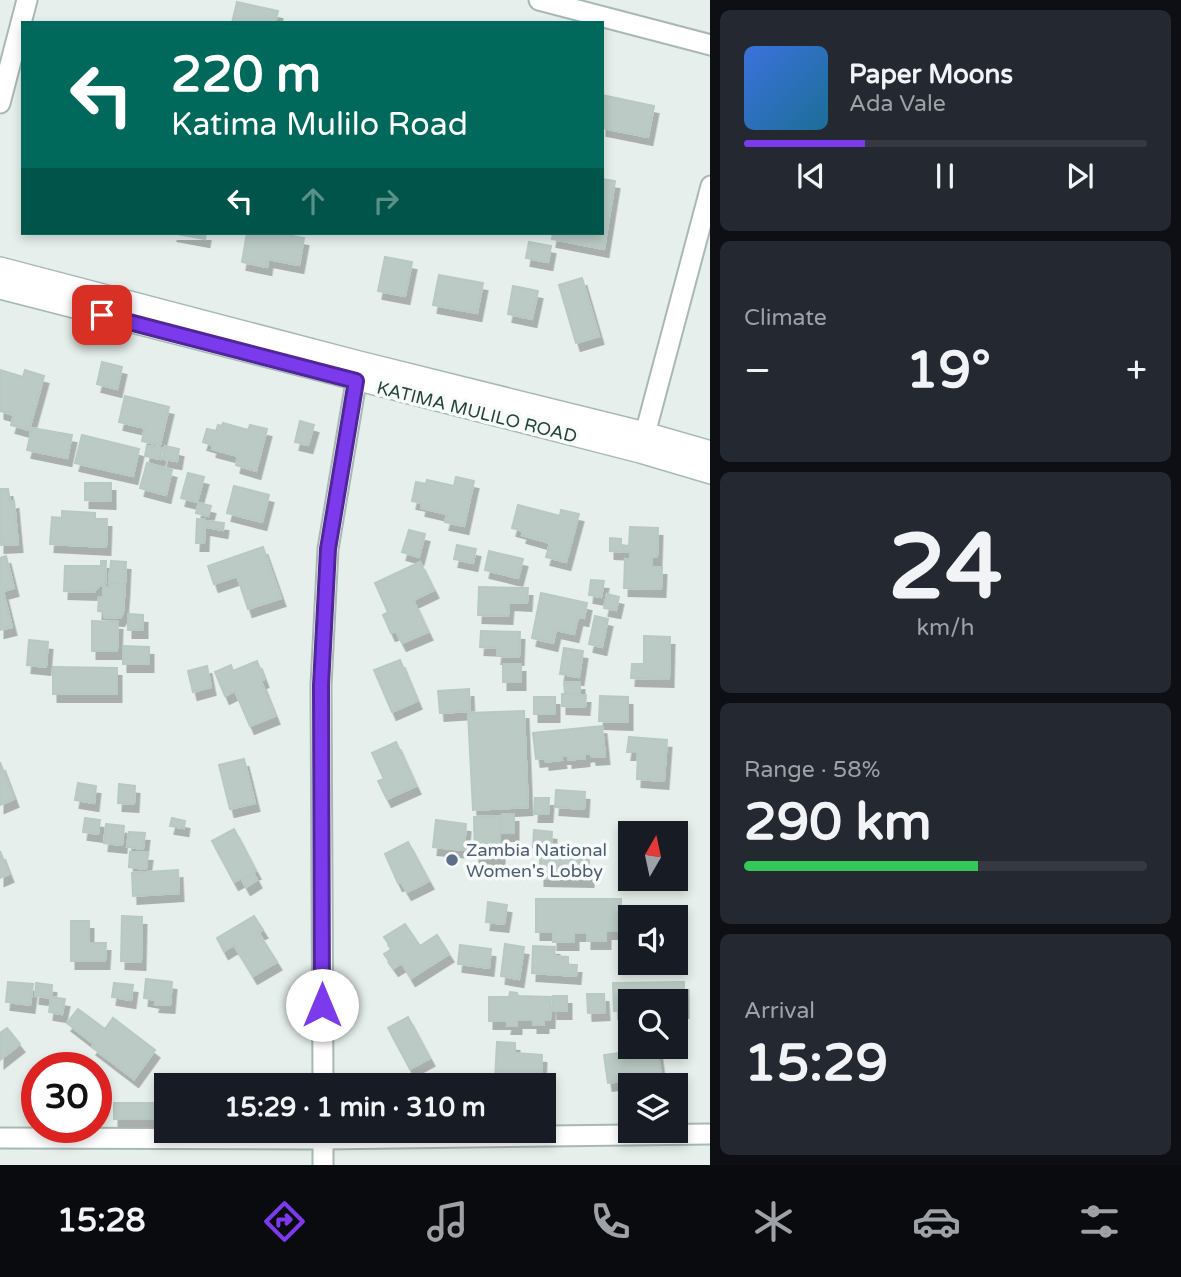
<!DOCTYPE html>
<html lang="en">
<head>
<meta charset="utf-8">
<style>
	body { margin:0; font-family:"Varela Round",sans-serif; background:#242831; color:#f1f3f6; height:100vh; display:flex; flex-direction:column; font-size:26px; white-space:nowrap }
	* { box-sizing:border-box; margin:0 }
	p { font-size:23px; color:#9ea1a6 }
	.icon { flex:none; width:38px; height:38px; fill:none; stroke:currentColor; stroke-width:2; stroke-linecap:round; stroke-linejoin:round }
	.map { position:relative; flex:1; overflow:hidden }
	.drawer { display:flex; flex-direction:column; gap:10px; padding:10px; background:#0d0f14; width:471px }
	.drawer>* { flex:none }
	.guide { position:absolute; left:21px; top:21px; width:583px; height:214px; border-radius:0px; box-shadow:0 4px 10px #0003; background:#00695c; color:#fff; overflow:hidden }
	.needle { width:46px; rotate:9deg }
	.controls { position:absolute; left:618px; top:821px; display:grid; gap:14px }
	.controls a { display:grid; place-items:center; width:70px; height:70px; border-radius:0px; background:#171b24; box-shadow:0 4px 10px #0003; font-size:35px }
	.speed { position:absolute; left:21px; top:1052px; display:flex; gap:14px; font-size:35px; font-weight:700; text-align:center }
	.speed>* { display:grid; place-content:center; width:91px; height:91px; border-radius:50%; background:#171b24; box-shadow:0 4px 10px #0003; line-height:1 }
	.speed .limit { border:10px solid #d22; background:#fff; color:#111 }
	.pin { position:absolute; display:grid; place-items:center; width:60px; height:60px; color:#fff; margin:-30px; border-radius:14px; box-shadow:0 4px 10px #0006 }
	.me { position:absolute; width:77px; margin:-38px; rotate:0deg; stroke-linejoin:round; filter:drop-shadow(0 0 5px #0008) }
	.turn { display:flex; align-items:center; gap:24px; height:147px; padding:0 35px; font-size:32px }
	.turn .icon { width:91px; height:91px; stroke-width:2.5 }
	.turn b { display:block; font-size:49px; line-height:60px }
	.lanes { display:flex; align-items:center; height:66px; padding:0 35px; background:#0003; justify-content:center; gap:35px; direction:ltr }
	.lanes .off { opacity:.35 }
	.big { font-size:52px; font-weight:700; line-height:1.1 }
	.drawer .card { flex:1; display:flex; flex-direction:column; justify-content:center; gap:10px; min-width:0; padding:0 24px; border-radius:10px; background:#242831 }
	.drawer .dial { align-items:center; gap:0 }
	.dial b { font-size:91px; line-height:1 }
	.song { display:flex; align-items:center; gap:21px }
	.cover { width:84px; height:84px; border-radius:10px; background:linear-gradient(135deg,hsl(220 70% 55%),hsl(200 70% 35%)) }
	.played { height:7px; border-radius:4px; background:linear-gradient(90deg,#7c3aed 30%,#363941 30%) }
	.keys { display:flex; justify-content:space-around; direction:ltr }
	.heat { display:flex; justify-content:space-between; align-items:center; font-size:38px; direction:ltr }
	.charge { height:10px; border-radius:5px; background:linear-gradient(90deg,#34c759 58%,#363941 0) }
	.trip { position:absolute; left:154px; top:1073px; width:402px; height:70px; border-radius:0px; background:#171b24; box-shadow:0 4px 10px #0003; font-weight:700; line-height:70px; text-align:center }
	.menu { display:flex; height:112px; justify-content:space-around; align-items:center; background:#090b0e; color:#9ea1a6 }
	.menu .icon { width:49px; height:49px }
	.menu .current { color:#7c3aed }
	.menu b { font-size:32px; color:#f1f3f6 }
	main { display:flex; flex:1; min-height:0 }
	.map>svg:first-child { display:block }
	.building { fill:#bbcac4; stroke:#b8c9c2; stroke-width:2; filter:url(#shadow) }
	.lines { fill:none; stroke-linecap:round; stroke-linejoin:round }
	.minor-casing { stroke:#a8b8b2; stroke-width:23 }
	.secondary-casing { stroke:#a4bbb3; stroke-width:24 }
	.minor { stroke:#fff; stroke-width:19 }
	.secondary { stroke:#fff; stroke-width:21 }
	.route-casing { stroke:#51269a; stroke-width:18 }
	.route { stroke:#7c3aed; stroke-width:12 }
	.service-dot { fill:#5c6f8a; stroke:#f7fbf9; stroke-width:2.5 }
	.labels { text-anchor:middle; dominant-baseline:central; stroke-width:7; stroke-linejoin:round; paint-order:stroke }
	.street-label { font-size:18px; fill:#24423a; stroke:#f7fbf9 }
	.service-label { font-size:18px; fill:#4e5e75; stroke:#f7fbf9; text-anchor:start }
</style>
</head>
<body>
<main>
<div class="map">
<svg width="711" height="1165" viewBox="0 0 711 1165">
	<defs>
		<filter id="shadow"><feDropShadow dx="4.5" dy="8" stdDeviation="0" flood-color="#0004"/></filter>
	</defs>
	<rect width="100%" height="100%" fill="#e6efeb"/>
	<path class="building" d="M237 2 278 11 275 23H232Z
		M602 95 654 106 648 137 602 128Z
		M602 179 615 181 604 249 552 239 553 233H602Z
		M172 233H206L205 239Z
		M247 233H277L304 238 299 265 268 259 267 267 242 262Z
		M529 242 551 246 548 262 526 258Z
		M385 257 412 262 405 296 378 291Z
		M439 275 483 283 477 313 433 305Z
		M582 278 599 336 576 343 559 285Z
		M513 286 538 291 532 319 508 314Z
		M102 362 122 367 117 389 97 384Z
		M0 370 23 377 25 370 44 376 29 430 11 425 14 415 0 411Z
		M125 396 169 407 160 445 142 441 145 428 119 422Z
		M300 421 314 425 308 445 295 442Z
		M223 423 248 430 250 425 267 429 256 471 236 465 238 456 212 449 213 445 203 442 207 429 216 431 218 425 222 426Z
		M32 428 72 435 67 458 27 450Z
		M82 435 139 449 133 476 75 463Z
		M147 446 162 448 160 459 145 456Z
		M165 446 179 449 177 461 163 459Z
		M147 463 172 470 166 495 140 488Z
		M188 473 204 477 197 502 181 498Z
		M456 477 474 481 464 526 445 522 447 514 421 508 422 503 412 501 416 482 426 484 427 480 454 486Z
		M85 483H111V501L85 500Z
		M234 486 269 495 262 522 227 513Z
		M0 489H8L10 502 14 501 18 544 0 545Z
		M199 503 211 506 208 516 196 513Z
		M518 505 560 516 561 510 579 514 566 562 546 557 550 543 522 535 523 531 512 528Z
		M62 511 95 513V519H107L106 547 50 544 52 517 62 518Z
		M197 519 205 520 204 543H196Z
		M207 521 224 523 223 530 206 527Z
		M630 527 658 528 657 557H652V567H662L661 589 624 588 625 559 630 560V552L610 551V538L621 539V545L629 546Z
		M409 530 425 534 419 557 402 552Z
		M457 545 476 549 473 563 454 559Z
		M263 547 281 598 248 609 237 576 214 584 208 566Z
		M489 551 523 559 518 578 485 570Z
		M6 556 14 588 3 591 12 627 0 630V558Z
		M101 561H106L105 586H99L94 592 64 591 65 566H101Z
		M111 561 126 562 125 584 109 583Z
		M420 562 434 590 413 600 428 632 402 643 396 631 391 633 383 615 388 612 375 583Z
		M591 580 604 581 601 597 589 595Z
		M110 583 125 585 123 613 120 618 104 617V612L98 611 99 597H103L104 587 109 588Z
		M479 587 528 588 527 603 509 602 508 616 478 615Z
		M541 593 587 603 584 618 578 617 574 634 556 630 553 643 532 638Z
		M607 594 619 597 616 610 604 608Z
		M128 614 143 615V630H128Z
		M595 616 608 619 602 647 589 644Z
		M92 621 118 622 117 651H92Z
		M481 631 520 632 519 657 497 656 498 648 480 647Z
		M644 636 670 637 669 679 631 678 632 664H644Z
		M29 640 48 642 46 667 27 665Z
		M123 646 149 647V664H123Z
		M564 648 583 651 579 677 560 674Z
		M400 660 417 701 392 712 374 670Z
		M257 661 264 679 261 681 275 716 250 726 235 691 225 696 215 672 231 665 233 671Z
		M503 664H521V682H503Z
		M207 666 211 687 193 692 188 671Z
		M53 667 117 668V694H53Z
		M580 682V693H565L564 683Z
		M469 689 470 711 440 713 438 691Z
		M562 694 586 695 585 707 562 706Z
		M600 696 628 697V722L599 721Z
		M534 697H555V714H534Z
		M524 711 528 807 473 810 468 713Z
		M602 726 605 756 592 757 591 753 585 754V758L568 760V756H561L562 760 545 762V758L536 759 533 733Z
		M629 737 667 740 664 781 637 779 638 752H627Z
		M396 742 416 786 387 799 378 781 384 779 372 753Z
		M244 759 255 803 230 809 219 765Z
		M0 762 14 799 0 805Z
		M78 783 96 786 94 803 75 800Z
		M119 784 135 786 134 804 118 803Z
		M556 790 585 792 584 809 555 807Z
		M535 798H549L548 814H534Z
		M502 814H514V833H502Z
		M500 816V858H475L474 817Z
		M85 818 100 820 98 834 83 832Z
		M172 818 185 821 184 828 170 826Z
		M436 820 466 824 464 850 433 847Z
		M106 824 124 826 122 845 104 843Z
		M234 829 256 871 234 882 212 841Z
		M534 830 552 832 551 848 533 847Z
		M129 832 145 833 143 849 127 847Z
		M408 842 429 881 407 892 401 882 398 883 385 854Z
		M0 851 9 874 0 878Z
		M540 851H557V857H565V851H578V858H589V879L540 878Z
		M130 852 148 853 146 869 129 867Z
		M178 870 179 893 133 896 132 873Z
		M254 874 257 880 246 887 242 880Z
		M536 899H621V931H606V941H587V933H574V942H553V932H536Z
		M488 902 507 905 504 924 486 922Z
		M122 916 142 917 141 962 121 961Z
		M254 916 263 930 258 932 277 962 253 976 234 945 224 951 217 938Z
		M71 921H89V943H106L105 961H71Z
		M405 924 420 946 437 935 449 954 411 978 402 963 394 968 384 954 392 949 384 937Z
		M505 944 524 947 519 979 501 976Z
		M460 945 491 949 489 968 458 964Z
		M533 946 555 947 554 956 568 957V965H577L576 976 532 973Z
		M146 979 172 982 170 1005 155 1004 156 1000 144 998Z
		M8 982 33 984 30 1005 6 1002Z
		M684 982V1010H676V1001H630V1011H614L613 983Z
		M36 983 52 985 51 998 35 996Z
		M114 983 133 985 131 1000 112 997Z
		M510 992 517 993 518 996 551 997 550 1020H544V1025H533V1020H517V1026H507L508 1021H489V997H509Z
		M587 994H604L605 1012 588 1013Z
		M553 996H567V1011H553Z
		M51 997 65 999 62 1014 49 1012Z
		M78 1009 105 1029 113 1018 155 1050 134 1079 92 1047 94 1044 67 1023Z
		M408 1017 430 1058 410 1069 388 1028Z
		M7 1028 20 1044 0 1060V1033Z
		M630 1040V1046H657L661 1076 608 1083 604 1055 626 1052 624 1041Z
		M497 1042 515 1043V1053L542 1055 541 1076 514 1075V1081L495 1080Z
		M157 1076H172V1085H166V1119H114V1103H157Z"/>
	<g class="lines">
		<defs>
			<path id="minor" d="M539 0 711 45
				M0 103 27 0
				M641 449 711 186
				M323 1085 321 685 328 549 359 364
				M0 1138 323 1139 711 1134
				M323 1165V1130"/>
			<path id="secondary" d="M0 268 359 362 645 433 711 452
				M0 288 640 452 711 473"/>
		</defs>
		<use href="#minor" class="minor-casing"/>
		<use href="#secondary" class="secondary-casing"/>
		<use href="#minor" class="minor"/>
		<use href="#secondary" class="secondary"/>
	</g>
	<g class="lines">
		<defs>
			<path id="route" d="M102 315 356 381 328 549 321 685 322 1005"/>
		</defs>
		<use href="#route" class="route-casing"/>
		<use href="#route" class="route"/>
	</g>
	<circle class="service-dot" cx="452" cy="860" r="7"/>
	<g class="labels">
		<g class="street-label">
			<text transform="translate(477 412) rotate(14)">KATIMA MULILO ROAD</text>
		</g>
		<g class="service-label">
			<text x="466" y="850">Zambia National<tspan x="466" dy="21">Women's Lobby</tspan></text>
		</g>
	</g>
</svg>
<div class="controls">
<a><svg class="needle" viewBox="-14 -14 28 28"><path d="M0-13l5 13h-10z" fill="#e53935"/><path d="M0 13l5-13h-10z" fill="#9ea1a6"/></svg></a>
<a><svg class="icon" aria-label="sound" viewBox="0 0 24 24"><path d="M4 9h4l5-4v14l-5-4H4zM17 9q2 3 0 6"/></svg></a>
<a><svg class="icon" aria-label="search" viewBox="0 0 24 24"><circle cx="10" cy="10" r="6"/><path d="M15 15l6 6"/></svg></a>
<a><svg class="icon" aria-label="layers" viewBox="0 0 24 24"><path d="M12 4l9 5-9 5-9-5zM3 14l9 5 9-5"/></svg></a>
</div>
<div class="speed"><div class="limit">30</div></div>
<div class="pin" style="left:102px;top:315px;background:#d93025"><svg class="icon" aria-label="arrive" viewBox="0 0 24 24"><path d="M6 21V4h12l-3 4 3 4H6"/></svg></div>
<svg class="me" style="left:322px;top:1005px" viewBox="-20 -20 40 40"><circle r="19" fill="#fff"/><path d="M0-13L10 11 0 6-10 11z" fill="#7c3aed"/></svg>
<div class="trip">15:29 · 1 min · 310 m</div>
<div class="guide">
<div class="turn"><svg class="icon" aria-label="left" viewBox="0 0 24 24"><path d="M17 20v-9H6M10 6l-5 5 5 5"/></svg><div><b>220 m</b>Katima Mulilo Road</div></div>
<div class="lanes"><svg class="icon" aria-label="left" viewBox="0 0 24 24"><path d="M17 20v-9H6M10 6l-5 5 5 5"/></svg><svg class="icon off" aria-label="ahead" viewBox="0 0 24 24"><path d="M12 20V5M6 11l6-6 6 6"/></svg><svg class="icon off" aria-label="right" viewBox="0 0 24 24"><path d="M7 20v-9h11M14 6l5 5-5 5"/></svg></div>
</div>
</div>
<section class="drawer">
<div class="card">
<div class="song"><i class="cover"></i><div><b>Paper Moons</b><p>Ada Vale</p></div></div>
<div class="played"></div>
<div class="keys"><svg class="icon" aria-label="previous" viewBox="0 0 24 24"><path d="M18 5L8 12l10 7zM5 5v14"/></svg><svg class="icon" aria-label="pause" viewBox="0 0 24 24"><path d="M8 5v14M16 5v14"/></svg><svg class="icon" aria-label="next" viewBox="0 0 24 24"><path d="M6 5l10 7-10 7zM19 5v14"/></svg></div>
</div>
<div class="card"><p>Climate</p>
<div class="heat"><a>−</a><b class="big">19°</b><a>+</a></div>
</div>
<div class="card dial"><b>24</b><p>km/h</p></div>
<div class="card"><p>Range · 58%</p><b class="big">290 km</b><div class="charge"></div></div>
<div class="card"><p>Arrival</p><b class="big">15:29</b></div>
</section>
</main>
<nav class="menu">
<b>15:28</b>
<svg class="icon current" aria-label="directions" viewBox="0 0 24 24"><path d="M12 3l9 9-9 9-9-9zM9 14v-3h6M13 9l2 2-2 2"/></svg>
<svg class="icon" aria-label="music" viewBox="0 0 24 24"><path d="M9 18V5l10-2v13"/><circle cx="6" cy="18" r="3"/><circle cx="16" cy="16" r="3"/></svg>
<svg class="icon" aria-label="phone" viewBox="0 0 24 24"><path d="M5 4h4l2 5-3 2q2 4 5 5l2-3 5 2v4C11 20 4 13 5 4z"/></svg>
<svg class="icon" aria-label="climate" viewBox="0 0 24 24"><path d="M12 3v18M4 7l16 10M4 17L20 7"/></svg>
<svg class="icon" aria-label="car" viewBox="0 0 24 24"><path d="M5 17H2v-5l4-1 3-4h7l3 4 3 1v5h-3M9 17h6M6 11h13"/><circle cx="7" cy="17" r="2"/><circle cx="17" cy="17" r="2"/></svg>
<svg class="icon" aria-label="filters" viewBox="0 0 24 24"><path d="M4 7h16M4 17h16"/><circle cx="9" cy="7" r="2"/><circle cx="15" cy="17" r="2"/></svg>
</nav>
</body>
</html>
